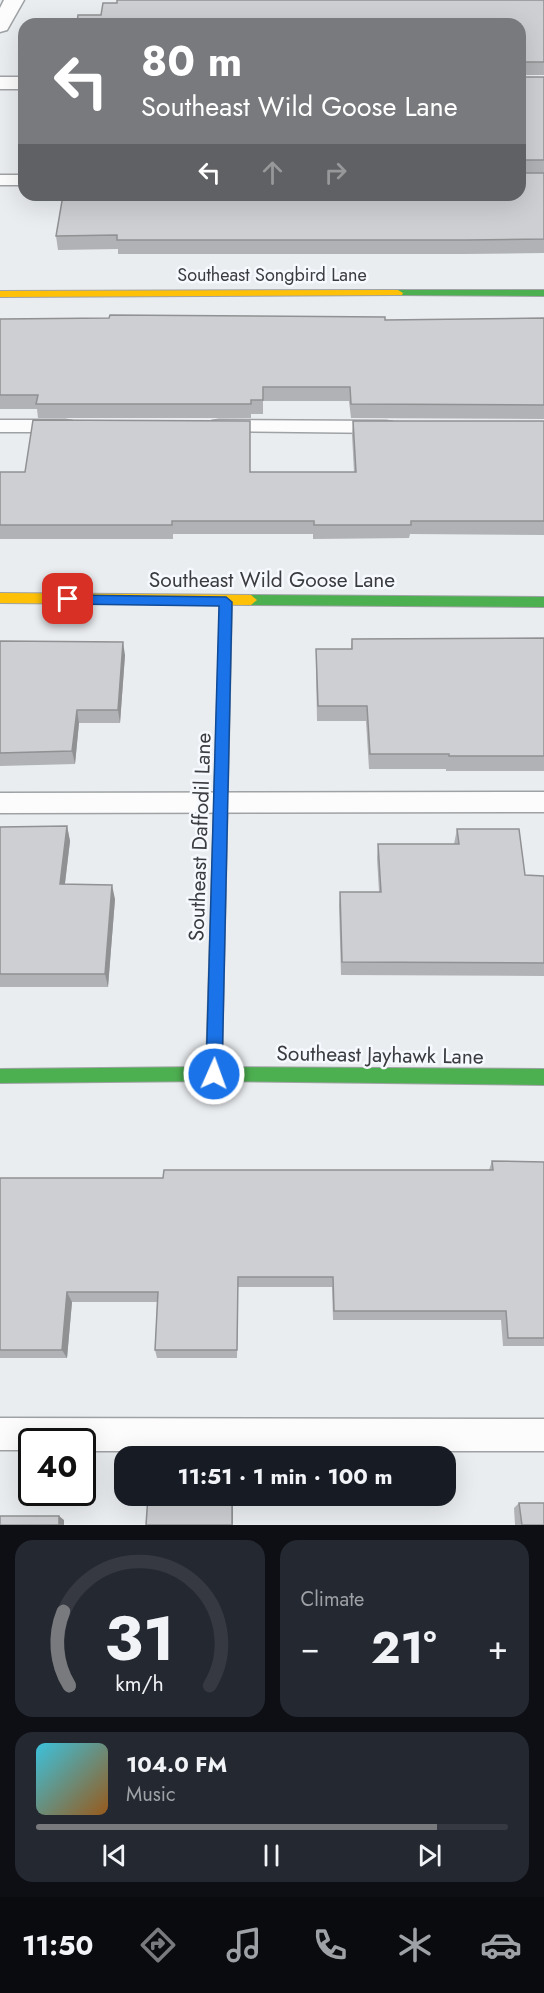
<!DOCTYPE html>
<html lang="en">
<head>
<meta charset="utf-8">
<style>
	body { margin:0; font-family:Jost,sans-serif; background:#242831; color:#f1f3f6; height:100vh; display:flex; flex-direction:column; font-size:22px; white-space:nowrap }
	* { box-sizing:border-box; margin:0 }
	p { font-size:20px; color:#9ea1a6 }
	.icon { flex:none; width:33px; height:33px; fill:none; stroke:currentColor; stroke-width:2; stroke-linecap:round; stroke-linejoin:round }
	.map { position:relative; height:1525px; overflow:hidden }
	.panel { display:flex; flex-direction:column; gap:15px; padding:15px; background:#0d0f14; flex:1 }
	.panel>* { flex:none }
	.top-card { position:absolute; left:18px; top:18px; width:508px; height:183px; border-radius:18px; box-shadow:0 6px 24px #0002; background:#787a7d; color:#fff; overflow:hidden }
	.speed { position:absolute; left:18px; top:1428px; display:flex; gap:12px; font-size:30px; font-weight:700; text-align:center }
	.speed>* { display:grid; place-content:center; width:78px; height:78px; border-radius:50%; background:#171b24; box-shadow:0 6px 24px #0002; line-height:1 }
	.speed .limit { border:3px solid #111; border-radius:9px; background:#fff; color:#111 }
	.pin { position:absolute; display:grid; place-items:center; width:51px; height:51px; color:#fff; margin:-26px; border-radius:12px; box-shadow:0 3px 9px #0006 }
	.me { position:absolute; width:66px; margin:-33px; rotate:2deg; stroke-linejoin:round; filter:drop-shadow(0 0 4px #0008) }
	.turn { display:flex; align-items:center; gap:21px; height:126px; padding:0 24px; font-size:27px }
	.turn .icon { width:78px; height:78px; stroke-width:2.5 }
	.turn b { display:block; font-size:42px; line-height:51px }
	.lanes { display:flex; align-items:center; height:57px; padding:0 24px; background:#0003; justify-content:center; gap:30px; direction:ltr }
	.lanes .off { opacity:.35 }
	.big { font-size:45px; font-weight:700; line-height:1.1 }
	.panel .tile { flex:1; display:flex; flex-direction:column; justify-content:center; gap:9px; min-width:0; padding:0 21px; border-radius:18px; background:#242831 }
	.panel .dial { align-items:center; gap:0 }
	.dial svg { height:156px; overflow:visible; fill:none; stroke:#363941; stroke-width:7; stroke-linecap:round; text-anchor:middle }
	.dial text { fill:#f1f3f6; stroke:none }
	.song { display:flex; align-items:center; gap:18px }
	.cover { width:72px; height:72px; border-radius:9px; background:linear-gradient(135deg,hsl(190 70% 55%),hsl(30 70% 35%)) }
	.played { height:6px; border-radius:3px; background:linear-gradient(90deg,#787a7d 85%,#363941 85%) }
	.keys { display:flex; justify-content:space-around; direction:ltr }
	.heat { display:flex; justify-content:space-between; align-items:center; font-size:33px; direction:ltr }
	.panel .tiles { flex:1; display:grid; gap:15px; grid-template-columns:1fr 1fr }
	.tile:last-child { grid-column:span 2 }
	.trip { position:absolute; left:114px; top:1446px; width:342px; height:60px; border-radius:18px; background:#171b24; box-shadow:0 6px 24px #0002; font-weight:700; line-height:60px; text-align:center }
	.dock { display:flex; height:96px; justify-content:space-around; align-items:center; background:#090b0e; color:#9ea1a6 }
	.dock .icon { width:42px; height:42px }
	.dock .active { color:#787a7d }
	.dock b { font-size:27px; color:#f1f3f6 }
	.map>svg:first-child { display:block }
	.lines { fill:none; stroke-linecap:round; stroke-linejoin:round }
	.lane-casing { stroke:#9fa2a4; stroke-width:3 }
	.street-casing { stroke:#9fa2a4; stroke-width:3 }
	.fast-casing { stroke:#9fa2a4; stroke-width:2 }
	.slow-casing { stroke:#9fa2a4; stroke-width:2 }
	.lane { fill:#fcfcfd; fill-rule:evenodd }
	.street { fill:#fcfcfd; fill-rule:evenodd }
	.fast { fill:#4caf50; fill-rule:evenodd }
	.slow { fill:#ffc107; fill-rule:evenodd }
	.wall { fill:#b0b2b5 }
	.shaded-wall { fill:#909193 }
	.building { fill:#cdcfd2; stroke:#909193; stroke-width:1.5 }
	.route { fill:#1a73e8; stroke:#114b97; stroke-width:1.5 }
	.labels { text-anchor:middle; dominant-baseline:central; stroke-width:5; stroke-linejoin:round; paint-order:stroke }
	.far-street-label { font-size:18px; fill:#3a3c3f; stroke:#f6f9fe }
	.street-label { font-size:21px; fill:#3a3c3f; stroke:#f6f9fe }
</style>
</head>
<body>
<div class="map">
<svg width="544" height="1525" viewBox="0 0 544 1525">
	<rect width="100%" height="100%" fill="#eaedf0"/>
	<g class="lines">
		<defs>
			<path id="lane" d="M0 175H24V185H0Z
				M0 420H65L72 421 75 426 72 431 65 432H0Z
				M219 420 386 421 393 422 396 427 393 432 386 433 212 431 209 426 212 421Z
				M544 792V812L0 813V793Z
				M0 1418 544 1419V1451H82V1442H32V1450H0Z"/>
			<path id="street" d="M4 0H24L7 30 0 32V8Z
				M0 77H24V89H0Z"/>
			<path id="fast" d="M398 290H544V296L394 295 393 293Z
				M251 595 544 597V607L251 605 245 600Z
				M226 596 232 601 222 1067 544 1069V1085L214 1081 0 1083V1069L206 1067 220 601Z"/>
			<path id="slow" d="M398 290 403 293 402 295 0 297V291Z
				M0 593 251 595 257 600 251 605 0 603Z"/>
		</defs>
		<use href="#lane" class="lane-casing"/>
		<use href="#street" class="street-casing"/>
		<use href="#fast" class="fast-casing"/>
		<use href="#slow" class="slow-casing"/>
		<use href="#lane" class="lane"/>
		<use href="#street" class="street"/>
		<use href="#fast" class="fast"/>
		<use href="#slow" class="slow"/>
	</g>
	<path class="wall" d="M544 0V75H520L101 15 117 3Z
		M520 77H544V253L464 254H118V249L58 250 56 236Z
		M544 318V419L351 418 349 401H263V414H251V418H38L37 409H0V319L385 320Z
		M353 421H544V535L410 534 409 538 313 539V534H173V539H0V472H354L352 435Z
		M544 638V771H446V769H369L366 721H317L316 665V649H351L352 639Z
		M0 641 125 655 120 723H79L75 764 0 766Z
		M67 826 70 841 65 884 115 899 108 987H0V827Z
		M457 829 525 875 544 876V976L341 975 339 906 340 892H379L377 858 378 844H454Z
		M492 1161 544 1162V1346H503L501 1320H333L332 1287H238L237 1358H157L155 1350 157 1302H72L67 1358H0V1178H163L489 1170Z
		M519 1503 544 1525H515L514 1508Z"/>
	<path class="shaded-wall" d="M123 642 125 655 120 723 118 710Z
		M77 710 79 723 75 764 72 751Z
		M67 826 70 841 63 899 60 884Z
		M112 885 115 899 108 987 105 974Z
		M67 1292 72 1302 67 1358 62 1350Z
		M232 1496 233 1498V1525H232Z
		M59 1516 64 1520V1525H59Z"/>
	<path class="building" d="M117 0H544V62H520V24H77L78 15H101L103 3H117Z
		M520 77H544V160H521V173H544V239L466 240H117V235L56 236 63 195H520Z
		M110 315 385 317V320L544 318V405L351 404 350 387H263V400H251V404H36L38 395H0V319L109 318Z
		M33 420 250 421V472H356L353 421H544V521H411V525H314V521H172V525H0V472H25Z
		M544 638V756H449V754H370L367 706H318L316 649H352V639Z
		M0 641 123 642 118 710H77L72 751 0 753Z
		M67 826 60 884 112 885 105 974H0V827Z
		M457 829H519L525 875 544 876V963L342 962 340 892H381L378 844H459Z
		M492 1161 544 1162V1338H508L506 1311H334L333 1277H238L237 1350H155L158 1292H67L62 1350H0V1178H163L164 1170H493Z
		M148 1496H232V1525H146Z
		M519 1503H544V1525H522Z
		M0 1516H59V1525H0Z"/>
	<path class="route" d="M68 595 226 597 232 602 222 1074 219 1080 214 1082 208 1080 206 1074 219 606 68 604 61 599Z"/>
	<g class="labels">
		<g class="far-street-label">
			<text x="272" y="275">Southeast Songbird Lane</text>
		</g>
		<g class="street-label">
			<text x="272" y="580">Southeast Wild Goose Lane</text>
			<text transform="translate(200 837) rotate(-88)">Southeast Daffodil Lane</text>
			<text transform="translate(380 1055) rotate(1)">Southeast Jayhawk Lane</text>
		</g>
	</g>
</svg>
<div class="speed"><div class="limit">40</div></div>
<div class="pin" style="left:68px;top:599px;background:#d93025"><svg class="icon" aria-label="arrive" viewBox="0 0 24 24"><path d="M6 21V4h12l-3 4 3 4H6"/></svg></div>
<svg class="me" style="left:214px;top:1074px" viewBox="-20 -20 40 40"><circle r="17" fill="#1a73e8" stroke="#fff" stroke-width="3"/><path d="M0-11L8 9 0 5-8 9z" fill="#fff"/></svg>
<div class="trip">11:51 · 1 min · 100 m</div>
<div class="top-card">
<div class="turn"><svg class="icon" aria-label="left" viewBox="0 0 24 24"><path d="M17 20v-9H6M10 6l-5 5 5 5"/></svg><div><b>80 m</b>Southeast Wild Goose Lane</div></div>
<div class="lanes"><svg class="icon" aria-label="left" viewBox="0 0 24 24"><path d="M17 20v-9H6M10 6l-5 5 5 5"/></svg><svg class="icon off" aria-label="ahead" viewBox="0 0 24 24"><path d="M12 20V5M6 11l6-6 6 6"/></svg><svg class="icon off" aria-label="right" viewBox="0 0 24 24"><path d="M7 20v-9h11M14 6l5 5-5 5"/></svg></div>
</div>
</div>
<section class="panel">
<div class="tiles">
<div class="tile dial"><svg viewBox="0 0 100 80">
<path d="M14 69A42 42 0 1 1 86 69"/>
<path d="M14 69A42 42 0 0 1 11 31" stroke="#787a7d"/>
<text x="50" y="56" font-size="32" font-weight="700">31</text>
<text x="50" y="72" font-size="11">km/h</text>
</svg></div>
<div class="tile"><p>Climate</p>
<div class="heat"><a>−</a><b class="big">21°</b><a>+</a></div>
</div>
<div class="tile">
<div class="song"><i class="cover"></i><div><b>104.0 FM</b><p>Music</p></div></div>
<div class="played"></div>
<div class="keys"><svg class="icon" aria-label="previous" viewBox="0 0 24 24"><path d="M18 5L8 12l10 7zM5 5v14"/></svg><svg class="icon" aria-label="pause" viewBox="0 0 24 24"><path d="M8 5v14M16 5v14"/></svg><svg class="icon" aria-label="next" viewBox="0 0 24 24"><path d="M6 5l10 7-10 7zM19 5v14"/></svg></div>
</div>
</div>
</section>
<nav class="dock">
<b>11:50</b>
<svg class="icon active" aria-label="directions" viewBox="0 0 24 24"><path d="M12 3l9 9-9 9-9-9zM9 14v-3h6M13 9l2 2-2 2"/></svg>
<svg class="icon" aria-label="music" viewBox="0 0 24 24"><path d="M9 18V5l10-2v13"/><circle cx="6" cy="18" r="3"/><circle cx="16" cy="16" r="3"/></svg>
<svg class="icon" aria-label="phone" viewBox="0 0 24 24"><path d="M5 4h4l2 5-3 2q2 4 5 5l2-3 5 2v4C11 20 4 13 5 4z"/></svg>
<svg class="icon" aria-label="climate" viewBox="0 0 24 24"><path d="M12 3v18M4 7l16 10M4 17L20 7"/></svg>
<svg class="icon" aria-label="car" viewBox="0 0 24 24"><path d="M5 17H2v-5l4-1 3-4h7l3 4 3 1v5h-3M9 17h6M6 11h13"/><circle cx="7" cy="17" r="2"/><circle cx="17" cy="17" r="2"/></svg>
</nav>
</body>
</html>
